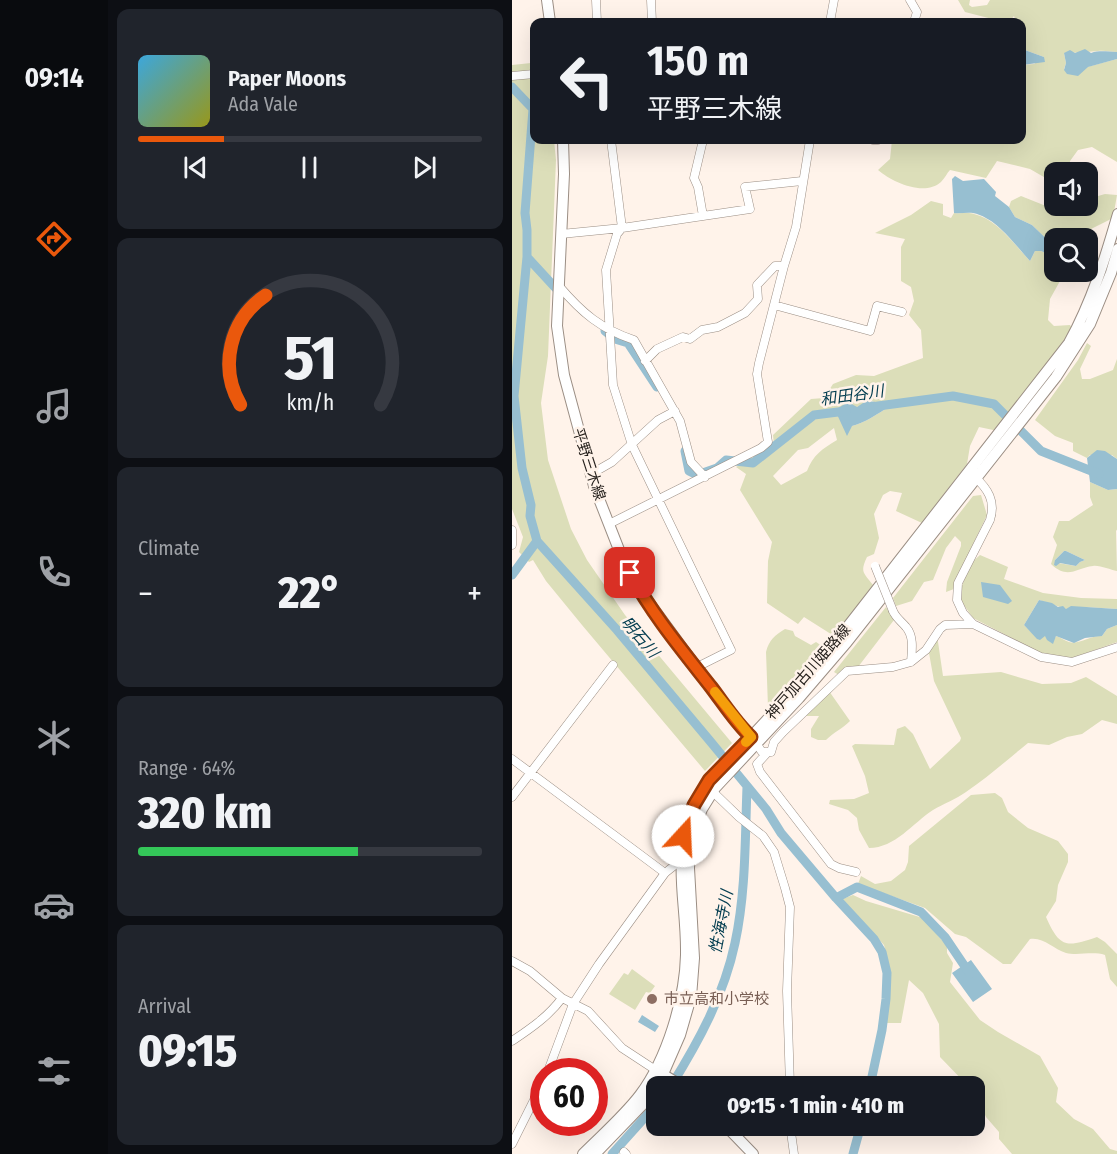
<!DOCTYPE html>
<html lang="en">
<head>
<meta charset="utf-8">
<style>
	body { margin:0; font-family:"Fira Sans Condensed","Noto Sans JP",sans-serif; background:#20242c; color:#f1f3f6; height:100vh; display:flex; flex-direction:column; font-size:22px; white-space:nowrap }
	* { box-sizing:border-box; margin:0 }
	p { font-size:20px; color:#9ea1a6 }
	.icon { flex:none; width:33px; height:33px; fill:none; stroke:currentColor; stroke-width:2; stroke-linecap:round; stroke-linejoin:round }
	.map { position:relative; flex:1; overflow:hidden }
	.drawer { display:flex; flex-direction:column; gap:9px; padding:9px; background:#0d0f14; width:404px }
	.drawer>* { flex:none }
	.hud { position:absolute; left:18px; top:18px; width:496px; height:126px; border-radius:12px; box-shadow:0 6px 24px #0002; background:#171b24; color:#f1f3f6; overflow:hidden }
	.fabs { position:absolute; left:532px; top:162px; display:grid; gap:12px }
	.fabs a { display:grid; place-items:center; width:54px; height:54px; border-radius:12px; background:#171b24; box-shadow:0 6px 24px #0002; font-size:30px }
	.speed { position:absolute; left:18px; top:1058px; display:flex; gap:12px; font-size:30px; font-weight:700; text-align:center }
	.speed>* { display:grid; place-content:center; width:78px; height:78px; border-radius:50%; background:#171b24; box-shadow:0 6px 24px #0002; line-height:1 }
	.speed .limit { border:9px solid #d22; background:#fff; color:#111 }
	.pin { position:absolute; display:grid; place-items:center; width:51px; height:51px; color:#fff; margin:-26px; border-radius:12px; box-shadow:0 3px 9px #0006 }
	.me { position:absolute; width:66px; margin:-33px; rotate:20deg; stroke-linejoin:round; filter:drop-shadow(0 0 4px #0008) }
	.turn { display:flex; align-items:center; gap:21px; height:126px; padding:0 18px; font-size:27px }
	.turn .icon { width:78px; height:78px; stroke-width:2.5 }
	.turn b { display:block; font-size:42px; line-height:51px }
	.big { font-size:45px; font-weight:800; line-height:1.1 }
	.drawer .tile { flex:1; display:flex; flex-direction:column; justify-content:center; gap:9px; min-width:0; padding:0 21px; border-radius:12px; background:#20242c }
	.drawer .dial { align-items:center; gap:0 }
	.dial svg { height:156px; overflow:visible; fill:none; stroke:#363941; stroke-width:7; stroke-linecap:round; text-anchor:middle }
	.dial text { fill:#f1f3f6; stroke:none }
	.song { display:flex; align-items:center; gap:18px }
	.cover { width:72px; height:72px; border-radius:9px; background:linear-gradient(135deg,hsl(200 70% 55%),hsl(60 70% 35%)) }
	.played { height:6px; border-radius:3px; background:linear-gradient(90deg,#ea580c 25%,#363941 25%) }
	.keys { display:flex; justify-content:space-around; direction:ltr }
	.heat { display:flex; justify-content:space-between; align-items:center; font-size:33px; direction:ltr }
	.charge { height:9px; border-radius:4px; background:linear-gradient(90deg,#34c759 64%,#363941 0) }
	.trip { position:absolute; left:134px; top:1076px; width:339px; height:60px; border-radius:12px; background:#171b24; box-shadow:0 6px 24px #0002; font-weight:800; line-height:60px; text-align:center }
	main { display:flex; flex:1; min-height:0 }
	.tabs { display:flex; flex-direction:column; width:108px; justify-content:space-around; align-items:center; background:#090b0e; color:#9ea1a6 }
	.tabs .icon { width:42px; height:42px }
	.tabs .active { color:#ea580c }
	.tabs b { font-size:27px; color:#f1f3f6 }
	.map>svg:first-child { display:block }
	.green { fill:#dcdeb9; fill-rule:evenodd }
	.water { fill:#97bfd1 }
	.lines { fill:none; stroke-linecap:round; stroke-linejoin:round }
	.river { stroke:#97bfd1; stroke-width:9 }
	.minor-casing { stroke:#9b8e84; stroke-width:9 }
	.major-casing { stroke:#9b8e84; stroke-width:12 }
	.minor { stroke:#fff; stroke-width:8 }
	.major { stroke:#fff; stroke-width:10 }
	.minor-bridge-casing { stroke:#9b8e84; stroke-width:9; stroke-linecap:butt }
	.minor-bridge { stroke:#fff; stroke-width:8 }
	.route-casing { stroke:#983908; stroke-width:15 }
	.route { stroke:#ea580c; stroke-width:10 }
	.slow { stroke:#f59e0b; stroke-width:10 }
	.education-dot { fill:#8d6e63; stroke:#fff3ea; stroke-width:2 }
	.labels { text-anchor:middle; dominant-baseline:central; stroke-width:5; stroke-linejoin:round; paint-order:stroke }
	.street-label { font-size:15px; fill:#221d19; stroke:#fff3ea }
	.education-label { font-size:15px; fill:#785e54; stroke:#fff3ea; text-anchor:start }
	.water-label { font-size:16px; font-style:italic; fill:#003b4e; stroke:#fff3ea }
</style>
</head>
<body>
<main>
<nav class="tabs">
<b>09:14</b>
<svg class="icon active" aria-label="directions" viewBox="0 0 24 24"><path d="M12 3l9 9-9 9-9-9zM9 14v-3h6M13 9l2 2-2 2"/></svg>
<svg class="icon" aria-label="music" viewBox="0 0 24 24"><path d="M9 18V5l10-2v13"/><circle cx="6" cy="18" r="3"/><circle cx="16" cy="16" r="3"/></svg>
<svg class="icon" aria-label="phone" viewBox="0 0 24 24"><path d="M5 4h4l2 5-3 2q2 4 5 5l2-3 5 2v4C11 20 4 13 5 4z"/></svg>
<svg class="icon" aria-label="climate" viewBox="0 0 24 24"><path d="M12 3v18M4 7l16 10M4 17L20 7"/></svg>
<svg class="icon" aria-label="car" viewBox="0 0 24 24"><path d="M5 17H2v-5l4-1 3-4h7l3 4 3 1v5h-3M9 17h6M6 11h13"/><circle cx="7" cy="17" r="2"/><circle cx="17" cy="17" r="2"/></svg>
<svg class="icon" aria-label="filters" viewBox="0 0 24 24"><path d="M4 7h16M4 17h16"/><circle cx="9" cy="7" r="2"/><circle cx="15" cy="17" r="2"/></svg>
</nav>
<section class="drawer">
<div class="tile">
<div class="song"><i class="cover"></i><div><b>Paper Moons</b><p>Ada Vale</p></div></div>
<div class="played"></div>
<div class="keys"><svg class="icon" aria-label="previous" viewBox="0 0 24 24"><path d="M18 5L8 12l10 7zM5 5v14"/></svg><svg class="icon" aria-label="pause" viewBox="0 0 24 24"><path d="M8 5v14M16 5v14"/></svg><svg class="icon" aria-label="next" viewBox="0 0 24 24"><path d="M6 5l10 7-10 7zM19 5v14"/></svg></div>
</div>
<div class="tile dial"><svg viewBox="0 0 100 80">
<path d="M14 69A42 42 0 1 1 86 69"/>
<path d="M14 69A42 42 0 0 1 27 13" stroke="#ea580c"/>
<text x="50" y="56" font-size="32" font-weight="700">51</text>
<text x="50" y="72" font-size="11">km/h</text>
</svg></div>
<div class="tile"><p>Climate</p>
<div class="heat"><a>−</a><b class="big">22°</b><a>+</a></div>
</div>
<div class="tile"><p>Range · 64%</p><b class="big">320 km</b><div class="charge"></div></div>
<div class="tile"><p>Arrival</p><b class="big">09:15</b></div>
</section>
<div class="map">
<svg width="606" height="1154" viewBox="0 0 606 1154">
	<rect width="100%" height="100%" fill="#fff3ea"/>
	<path class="green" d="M446 0H458L457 5 460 7 475 5 478 0H605V52C599 52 592 50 586 51 575 52 564 53 552 53L554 63 552 69 559 74 568 73 575 67 605 59V162L580 147 566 150 558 161V172H543V180H537L518 169 485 161 474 178 438 170C435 173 433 178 429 182 412 197 380 182 366 170L378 159 380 140H510V65L522 64 532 57 510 49V22H504L502 16 497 22H492L453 12Z
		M19 63 22 74V140H42L44 160 36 356 29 403 36 460 59 529 75 560 113 615 220 743 193 771 70 625 34 581 21 560 17 562 7 552 11 537 0 509V65Z
		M593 194 605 195 601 218 575 231 567 238H543V247L520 225 503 217 497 207 499 201 509 196 539 208 576 206V199Z
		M419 201 431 204V215L439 218 442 213C449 214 456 212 462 214 485 219 502 244 518 261L523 251H529L543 257V272H547L548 281 538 299 536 320 542 326 558 325 560 328 551 345 486 431 467 427 458 446 455 464 410 523 384 511 390 493 378 491 371 495 362 514 367 538 362 554 355 557C348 572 351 572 361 585L322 636 292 617 286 624 255 603 256 561 260 542 228 490 234 474 224 467 262 445 261 435 299 399 312 398 321 384 344 375 362 376 411 358 409 330 397 315 402 301 399 287 389 281V247L393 239 363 233 399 215ZM360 401 364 403 374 402 378 406C367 413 353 423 340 426L345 407ZM322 428 325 440C310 449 301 455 295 471L269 485 261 476 286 450 296 448Z
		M575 343 579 346 568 369 570 379H578L601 370 605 359V459L600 455H578L575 458 561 451V443L543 436 523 420 566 360Z
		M578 482 596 490 605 489 606 528 604 531 605 571C598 570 588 565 581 566 564 568 556 580 539 564L545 545 541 537 547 521H557L581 505 578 497ZM552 551H554L573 560 568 562 564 566 546 563 543 560Z
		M469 495 475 515 442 584V589L434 592 435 582 449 546V542L443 536 434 548 421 580 412 582 400 601 384 606 381 598 461 496Z
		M468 555 496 567 492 579 531 593 569 598 605 599V609L573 607 554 609 527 600 512 625 519 632 543 638 544 636C548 637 553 641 557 642 567 645 579 635 590 636L595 629 605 625V642L558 659 529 653 461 618 449 601 450 586 458 564Z
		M374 607 382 620 346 667 327 675 322 672Z
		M273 629 281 631 283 636 299 645 304 642 310 646 311 650 286 678 256 707 254 652C257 640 263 635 273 629Z
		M425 635 431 676 489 672 530 684 559 683 574 677 605 696V724L590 720 570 734 555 737 537 745 516 743C495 760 476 777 454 792 444 799 431 804 421 810 401 823 383 848 357 848L347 830 345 818 336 810 317 804 318 800 342 799 357 793 353 776 340 746 343 744 382 745 385 729 393 726 401 734 418 769 448 741 449 738 422 681 417 653Z
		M317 691 338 721C330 729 322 732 314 740H306L299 737V729L307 716H294Z
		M483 793 490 798 496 812 516 828 546 841 556 854V862L546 885 544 901 534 917C548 949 555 947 585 937L593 942 605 954V987L598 979 593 955C580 951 566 956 554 953 541 949 532 937 518 939L499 964H491L454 937 443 934 413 908 346 884 349 876 363 884 379 881 393 870 396 862 397 846 459 795Z
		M341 895 354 901 411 918 435 946V953L441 963 438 982 468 1020 486 1032 528 1056 546 1088 544 1102 562 1119 581 1129 598 1149 605 1151V1154H500L487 1139V1132L474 1117 462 1092V1086H456L428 1057 427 1024 411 993 397 980 389 1023H373L378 969 372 945 330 899Z
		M120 969 143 986 138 993 134 992 123 1010 97 994 112 973 116 975Z"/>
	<path class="water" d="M510 49 532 57 533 62 510 65Z
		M573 49 579 53C588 50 596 52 605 52V59L576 67 566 76 555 74 552 70 554 63 552 53 558 50 563 53Z
		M443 176 451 181 472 179 484 192 483 196 497 207 503 217 520 225 543 247V257L529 251H523L518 261C502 244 485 218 461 213 455 212 448 214 442 213L440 179Z
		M354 401 378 403V406C367 413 353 423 340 426L335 436 323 410 336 402 345 407Z
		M585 450 593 451 605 459V489L596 490 578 482 575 458Z
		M552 551H554L573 560 568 562 564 566 548 563 544 566 542 565 543 560Z
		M469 582 488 585 500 601 496 604 471 597Z
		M527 600 540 603 546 607 551 606 554 609 559 606 605 609V625L595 629 590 636 573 638 562 643 544 636 541 644 535 640 533 636 528 640 525 639 512 625Z
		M459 960 480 989 461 1002 440 973Z
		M130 1015 147 1026 143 1032 126 1022Z"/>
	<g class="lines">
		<path class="river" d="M0 87 21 109 13 213 15 230V257L2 396 10 468 19 505 18 516 25 541 105 630 198 741 254 809 269 833 324 898 362 939 370 952 375 973 374 999 370 1030 358 1086
			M15 257 50 295
			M93 331 103 339 116 343 145 387
			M366 406 441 396 482 404 529 451 587 474
			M173 451 177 471 185 475 205 468 214 460 241 463 302 415 334 411
			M0 575 25 541
			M324 898 345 887 409 912 433 937 458 974
			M159 1086C187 1041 212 995 223 943 234 892 233 839 235 787
			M100 1154 144 1105
			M341 1154 349 1125"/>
		<defs>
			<path id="minor" d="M84 0 85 22
				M139 0 140 22
				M398 0 405 12 402 22
				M318 22 322 0
				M0 76 22 74
				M99 140 110 228 105 234 94 270 101 385 120 445 219 650 183 668
				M191 140 182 178 186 187 191 216
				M361 140H366
				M49 234 110 228 238 209 233 187 290 181
				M47 286C70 313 89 329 122 340L168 421 179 462 193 477
				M262 305 358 331 365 306 390 312
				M133 361 145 349 171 337 178 339 190 330 206 327 233 313 246 299 245 285 263 266H272
				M79 474 100 462 146 420 163 411
				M462 476C476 489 484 501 478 520L446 583 445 600 451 613 461 624 529 657 560 662 606 647
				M97 524 249 448 256 442 245 374 247 363 272 266 284 227 298 140
				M0 530V545
				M381 611C384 618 389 621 394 627 402 636 400 650 399 662
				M244 743 250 752H259L262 742 271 732 335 671 381 667 399 662 414 650 428 629 433 625 461 624
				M255 753 245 764 248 772 319 864 327 868 344 872
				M0 759 153 873
				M200 791 227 817 251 836 262 852 273 888 278 907 275 991 278 1086
				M0 797 101 665
				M0 961 18 971 50 998 76 1011 110 1048 142 1069
				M0 1041C18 1029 37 1016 50 998
				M36 1071 61 1004 87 964 153 873 168 861
				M278 1125 282 1154
				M0 1144 32 1080
				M112 1152 114 1154"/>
			<path id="major" d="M35 0 38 22
				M51 140 52 174 45 326 52 375 82 486 111 560 125 586 218 713 242 741
				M145 1071 170 1086
				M213 1125 241 1154
				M71 1154C90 1135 112 1116 128 1095 155 1059 173 999 174 955 175 900 159 861 182 807 194 778 218 759 239 737 269 705 299 673 326 639L557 343C580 301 593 259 606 214
				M83 1154 135 1100 151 1074 168 1035 179 997 182 958 177 868 179 838 190 809 203 788 287 698 335 642 544 377 578 324 599 273 606 249"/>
		</defs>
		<use href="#minor" class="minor-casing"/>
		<use href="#major" class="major-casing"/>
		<use href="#minor" class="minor"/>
		<use href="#major" class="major"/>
		<defs>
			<path id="minor-bridge" d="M363 566 381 611"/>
		</defs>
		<use href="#minor-bridge" class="minor-bridge-casing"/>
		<use href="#minor-bridge" class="minor-bridge"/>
	</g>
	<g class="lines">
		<defs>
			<path id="route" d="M118 573C140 614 170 650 199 687 212 704 223 722 239 737L197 780 182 805 171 836"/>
		</defs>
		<use href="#route" class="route-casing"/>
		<use href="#route" class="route"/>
		<path class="slow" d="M203 692 239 737 234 742"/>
	</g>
	<circle class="education-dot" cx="140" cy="999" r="6"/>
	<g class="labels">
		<g class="street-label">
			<text transform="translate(77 464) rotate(72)">平野三木線</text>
			<text transform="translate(296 672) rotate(-49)">神戸加古川姫路線</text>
		</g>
		<g class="education-label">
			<text x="152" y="999">市立高和小学校</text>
		</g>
		<g class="water-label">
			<text transform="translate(340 395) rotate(-8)">和田谷川</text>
			<text transform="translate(128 637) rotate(49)">明石川</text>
			<text transform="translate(209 922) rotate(-79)">性海寺川</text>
		</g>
	</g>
</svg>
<div class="fabs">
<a><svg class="icon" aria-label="sound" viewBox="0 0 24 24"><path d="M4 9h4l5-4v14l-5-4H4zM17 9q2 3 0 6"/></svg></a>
<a><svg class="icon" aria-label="search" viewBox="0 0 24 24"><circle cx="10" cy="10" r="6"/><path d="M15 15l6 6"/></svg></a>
</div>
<div class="speed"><div class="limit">60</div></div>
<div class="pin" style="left:118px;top:573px;background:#d93025"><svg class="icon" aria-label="arrive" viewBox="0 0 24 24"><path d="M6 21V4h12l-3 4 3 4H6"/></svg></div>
<svg class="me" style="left:171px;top:836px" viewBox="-20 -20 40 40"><circle r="19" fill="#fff"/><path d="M0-13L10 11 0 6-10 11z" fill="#ea580c"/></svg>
<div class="trip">09:15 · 1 min · 410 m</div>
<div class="hud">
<div class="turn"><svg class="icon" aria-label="left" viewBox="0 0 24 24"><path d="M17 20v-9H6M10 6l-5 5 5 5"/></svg><div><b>150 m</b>平野三木線</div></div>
</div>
</div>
</main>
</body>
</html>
